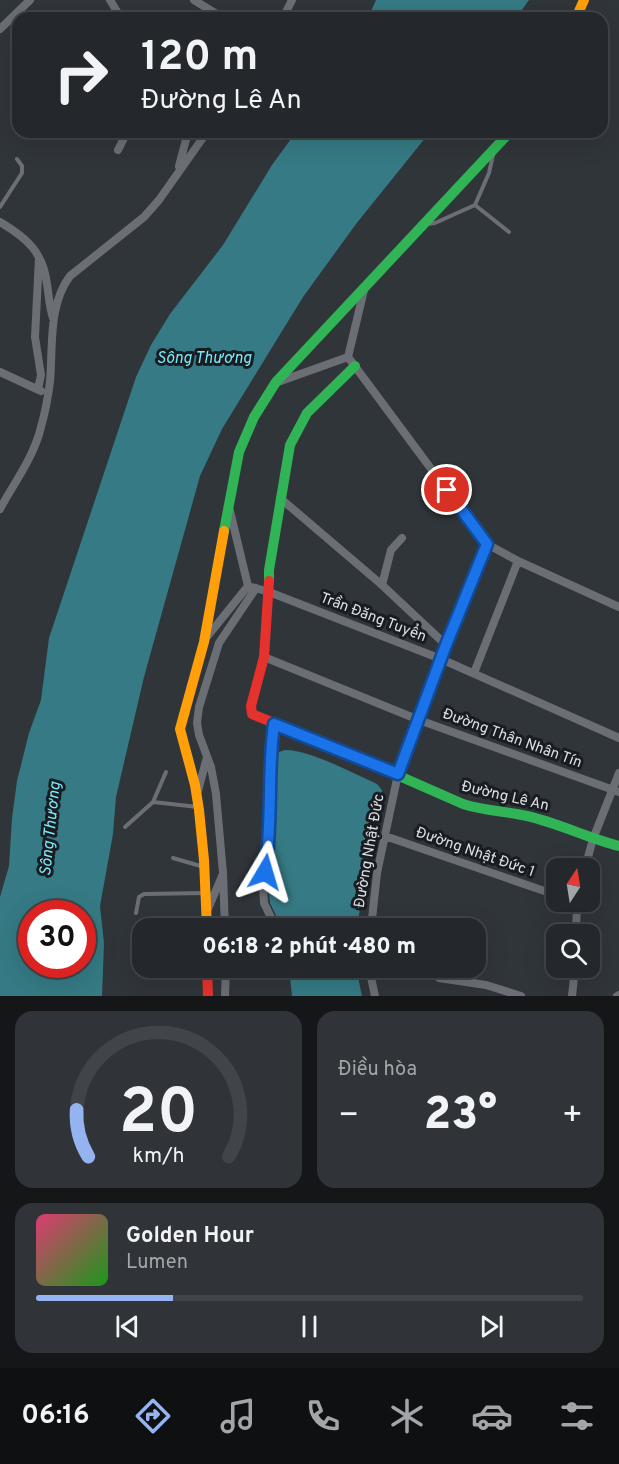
<!DOCTYPE html>
<html lang="vi">
<head>
<meta charset="utf-8">
<style>
	body { margin:0; font-family:Overpass,sans-serif; background:#303438; color:#f1f3f6; height:100vh; display:flex; flex-direction:column; font-size:22px; white-space:nowrap }
	* { box-sizing:border-box; margin:0 }
	p { font-size:20px; color:#a3a6a9 }
	.icon { flex:none; width:33px; height:33px; fill:none; stroke:currentColor; stroke-width:2; stroke-linecap:round; stroke-linejoin:round }
	.map { position:relative; height:996px; overflow:hidden }
	.panel { display:flex; flex-direction:column; gap:15px; padding:15px; background:#141618; flex:1 }
	.panel>* { flex:none }
	.banner { position:absolute; left:12px; top:12px; width:596px; height:126px; border-radius:18px; box-shadow:0 6px 24px #0002,0 0 0 2px #414448; background:#24282c; color:#f1f3f6; overflow:hidden }
	.needle { width:39px; rotate:12deg }
	.fabs { position:absolute; left:546px; top:858px; display:grid; gap:12px }
	.fabs a { display:grid; place-items:center; width:54px; height:54px; border-radius:12px; background:#24282c; box-shadow:0 6px 24px #0002,0 0 0 2px #414448; font-size:30px }
	.speed { position:absolute; left:18px; top:900px; display:flex; gap:12px; font-size:30px; font-weight:700; text-align:center }
	.speed>* { display:grid; place-content:center; width:78px; height:78px; border-radius:50%; background:#24282c; box-shadow:0 6px 24px #0002,0 0 0 2px #414448; line-height:1 }
	.speed .limit { border:9px solid #d22; background:#fff; color:#111 }
	.pin { position:absolute; display:grid; place-items:center; width:51px; height:51px; color:#fff; margin:-26px; border:3px solid #fff; border-radius:50%; box-shadow:0 2px 6px #0007 }
	.me { position:absolute; width:66px; margin:-33px; rotate:7deg; stroke-linejoin:round; filter:drop-shadow(0 0 4px #0008) }
	.turn { display:flex; align-items:center; gap:21px; height:126px; padding:0 30px; font-size:27px }
	.turn .icon { width:78px; height:78px; stroke-width:2.5 }
	.turn b { display:block; font-size:42px; line-height:51px }
	.big { font-size:45px; font-weight:800; line-height:1.1 }
	.panel .widget { flex:1; display:flex; flex-direction:column; justify-content:center; gap:9px; min-width:0; padding:0 21px; border-radius:18px; background:#303438 }
	.panel .dial { align-items:center; gap:0 }
	.dial svg { height:156px; overflow:visible; fill:none; stroke:#414448; stroke-width:7; stroke-linecap:round; text-anchor:middle }
	.dial text { fill:#f1f3f6; stroke:none }
	.song { display:flex; align-items:center; gap:18px }
	.cover { width:72px; height:72px; border-radius:9px; background:linear-gradient(135deg,hsl(340 70% 55%),hsl(120 70% 35%)) }
	.played { height:6px; border-radius:3px; background:linear-gradient(90deg,#95b2f1 25%,#414448 25%) }
	.keys { display:flex; justify-content:space-around; direction:ltr }
	.heat { display:flex; justify-content:space-between; align-items:center; font-size:33px; direction:ltr }
	.panel .tiles { flex:1; display:grid; gap:15px; grid-template-columns:1fr 1fr }
	.widget:last-child { grid-column:span 2 }
	.trip { position:absolute; left:132px; top:918px; width:354px; height:60px; border-radius:18px; background:#24282c; box-shadow:0 6px 24px #0002,0 0 0 2px #414448; font-weight:800; line-height:60px; text-align:center }
	.tab-bar { display:flex; height:96px; justify-content:space-around; align-items:center; background:#0e1012; color:#a3a6a9 }
	.tab-bar .icon { width:42px; height:42px }
	.tab-bar .active { color:#95b2f1 }
	.tab-bar b { font-size:27px; color:#f1f3f6 }
	.map>svg:first-child { display:block }
	.water { fill:#357a84; fill-rule:evenodd }
	.lines { fill:none; stroke-linecap:round; stroke-linejoin:round }
	.lane { stroke:#6c6e75; stroke-width:4 }
	.street { stroke:#6c6e75; stroke-width:8 }
	.fast { stroke:#30b455; stroke-width:10 }
	.slow { stroke:#ff9f0a; stroke-width:10 }
	.jam { stroke:#e5322d; stroke-width:10 }
	.route-casing { stroke:#114b97; stroke-width:15 }
	.route { stroke:#1a73e8; stroke-width:10 }
	.labels { text-anchor:middle; dominant-baseline:central; stroke-width:6; stroke-linejoin:round; paint-order:stroke }
	.street-label { font-size:15px; fill:#dce0e6; stroke:#191c20 }
	.water-label { font-size:16px; font-style:italic; fill:#7bebfc; stroke:#191c20 }
</style>
</head>
<body>
<div class="map">
<svg width="619" height="996" viewBox="0 0 619 996">
	<rect width="100%" height="100%" fill="#30353a"/>
	<path class="water" d="M376 0H529L516 18H368Z
		M296 132H430L356 224 303 297 222 429 200 476 144 677 116 797 113 834 100 906 104 943 102 996H0V897L9 866 12 818 17 781 29 733 41 700 49 638 136 377 151 345 170 314 223 245 272 165ZM32 914H82V964H32Z
		M285 750C308 749 355 774 377 784L382 790 381 808 365 875 357 928H282L270 903 268 883 275 812 273 774 275 757 279 752Z
		M289 968H356L362 996H292Z"/>
	<g class="lines">
		<path class="lane" d="M475 205 489 173 493 155
			M0 207 22 173V166L17 159
			M428 224 435 223 475 205 509 232
			M153 802 166 772
			M125 827 153 802 198 807
			M173 858 204 867
			M136 913 139 897 144 894 205 893"/>
		<path class="street" d="M110 0 121 18
			M194 0 223 18
			M283 18 292 0
			M0 29 30 0
			M118 150 127 132
			M179 166 188 132
			M0 222C27 238 43 252 47 284 49 296 49 306 53 318
			M348 357 487 544 518 561 619 607
			M0 372 41 391
			M278 382 348 357 364 290
			M38 389 41 375 35 337 39 258
			M280 498 382 585 446 645
			M0 509C14 483 34 457 41 427 45 413 48 397 50 382 53 347 48 305 70 276L144 217 159 200 207 132
			M382 585 391 550 402 538
			M248 586 269 592 441 659 619 738
			M206 638 248 586 230 511
			M264 657 419 720 619 792
			M474 673 518 561
			M274 725 270 757 271 813 263 884 264 903 276 928
			M198 791 207 757
			M385 836 556 895
			M585 868 593 839 619 773
			M208 909 222 876
			M225 928 223 873 216 794 211 767 199 735 197 723 199 707 219 643 256 588
			M371 928 377 873 398 774 446 645 487 544
			M576 934 577 902
			M369 968 375 996
			M439 968 436 975 439 978 486 985 521 996
			M225 996 226 968
			M572 996 575 968
			M617 996 619 995"/>
		<path class="fast" d="M224 531 239 452 254 417 276 382 510 132
			M269 581V570L290 445 307 413 355 366
			M340 750 463 804C484 811 505 811 527 816 558 823 588 838 619 846"/>
		<path class="slow" d="M576 18 584 0
			M207 928 204 860 199 810 195 785 180 729 204 642 224 531"/>
		<path class="jam" d="M269 581 264 657 251 706 252 714 340 750
			M207 968 208 996"/>
	</g>
	<g class="lines">
		<defs>
			<path id="route" d="M265 872C273 823 267 773 274 724L398 774 446 645 487 544 447 490"/>
		</defs>
		<use href="#route" class="route-casing"/>
		<use href="#route" class="route"/>
	</g>
	<g class="labels">
		<g class="street-label">
			<text transform="translate(373 618) rotate(21)">Trần Đăng Tuyển</text>
			<text transform="translate(512 739) rotate(20)">Đường Thân Nhân Tín</text>
			<text transform="translate(505 797) rotate(13)">Đường Lê An</text>
			<text transform="translate(370 851) rotate(-80)">Đường Nhật Đức</text>
			<text transform="translate(475 853) rotate(19)">Đường Nhật Đức 1</text>
		</g>
		<g class="water-label">
			<text x="204" y="359">Sông Thương</text>
			<text transform="translate(51 829) rotate(-84)">Sông Thương</text>
		</g>
	</g>
</svg>
<div class="fabs">
<a><svg class="needle" viewBox="-14 -14 28 28"><path d="M0-13l5 13h-10z" fill="#e53935"/><path d="M0 13l5-13h-10z" fill="#a3a6a9"/></svg></a>
<a><svg class="icon" aria-label="search" viewBox="0 0 24 24"><circle cx="10" cy="10" r="6"/><path d="M15 15l6 6"/></svg></a>
</div>
<div class="speed"><div class="limit">30</div></div>
<div class="pin" style="left:447px;top:490px;background:#d93025"><svg class="icon" aria-label="arrive" viewBox="0 0 24 24"><path d="M6 21V4h12l-3 4 3 4H6"/></svg></div>
<svg class="me" style="left:265px;top:872px" viewBox="-20 -20 40 40"><path d="M0-17L14 15 0 8-14 15z" fill="#1a73e8" stroke="#fff" stroke-width="4"/></svg>
<div class="trip">06:18 · 2 phút · 480 m</div>
<div class="banner">
<div class="turn"><svg class="icon" aria-label="right" viewBox="0 0 24 24"><path d="M7 20v-9h11M14 6l5 5-5 5"/></svg><div><b>120 m</b>Đường Lê An</div></div>
</div>
</div>
<section class="panel">
<div class="tiles">
<div class="widget dial"><svg viewBox="0 0 100 80">
<path d="M14 69A42 42 0 1 1 86 69"/>
<path d="M14 69A42 42 0 0 1 8 45" stroke="#95b2f1"/>
<text x="50" y="56" font-size="32" font-weight="700">20</text>
<text x="50" y="72" font-size="11">km/h</text>
</svg></div>
<div class="widget"><p>Điều hòa</p>
<div class="heat"><a>−</a><b class="big">23°</b><a>+</a></div>
</div>
<div class="widget">
<div class="song"><i class="cover"></i><div><b>Golden Hour</b><p>Lumen</p></div></div>
<div class="played"></div>
<div class="keys"><svg class="icon" aria-label="previous" viewBox="0 0 24 24"><path d="M18 5L8 12l10 7zM5 5v14"/></svg><svg class="icon" aria-label="pause" viewBox="0 0 24 24"><path d="M8 5v14M16 5v14"/></svg><svg class="icon" aria-label="next" viewBox="0 0 24 24"><path d="M6 5l10 7-10 7zM19 5v14"/></svg></div>
</div>
</div>
</section>
<nav class="tab-bar">
<b>06:16</b>
<svg class="icon active" aria-label="directions" viewBox="0 0 24 24"><path d="M12 3l9 9-9 9-9-9zM9 14v-3h6M13 9l2 2-2 2"/></svg>
<svg class="icon" aria-label="music" viewBox="0 0 24 24"><path d="M9 18V5l10-2v13"/><circle cx="6" cy="18" r="3"/><circle cx="16" cy="16" r="3"/></svg>
<svg class="icon" aria-label="phone" viewBox="0 0 24 24"><path d="M5 4h4l2 5-3 2q2 4 5 5l2-3 5 2v4C11 20 4 13 5 4z"/></svg>
<svg class="icon" aria-label="climate" viewBox="0 0 24 24"><path d="M12 3v18M4 7l16 10M4 17L20 7"/></svg>
<svg class="icon" aria-label="car" viewBox="0 0 24 24"><path d="M5 17H2v-5l4-1 3-4h7l3 4 3 1v5h-3M9 17h6M6 11h13"/><circle cx="7" cy="17" r="2"/><circle cx="17" cy="17" r="2"/></svg>
<svg class="icon" aria-label="filters" viewBox="0 0 24 24"><path d="M4 7h16M4 17h16"/><circle cx="9" cy="7" r="2"/><circle cx="15" cy="17" r="2"/></svg>
</nav>
</body>
</html>
